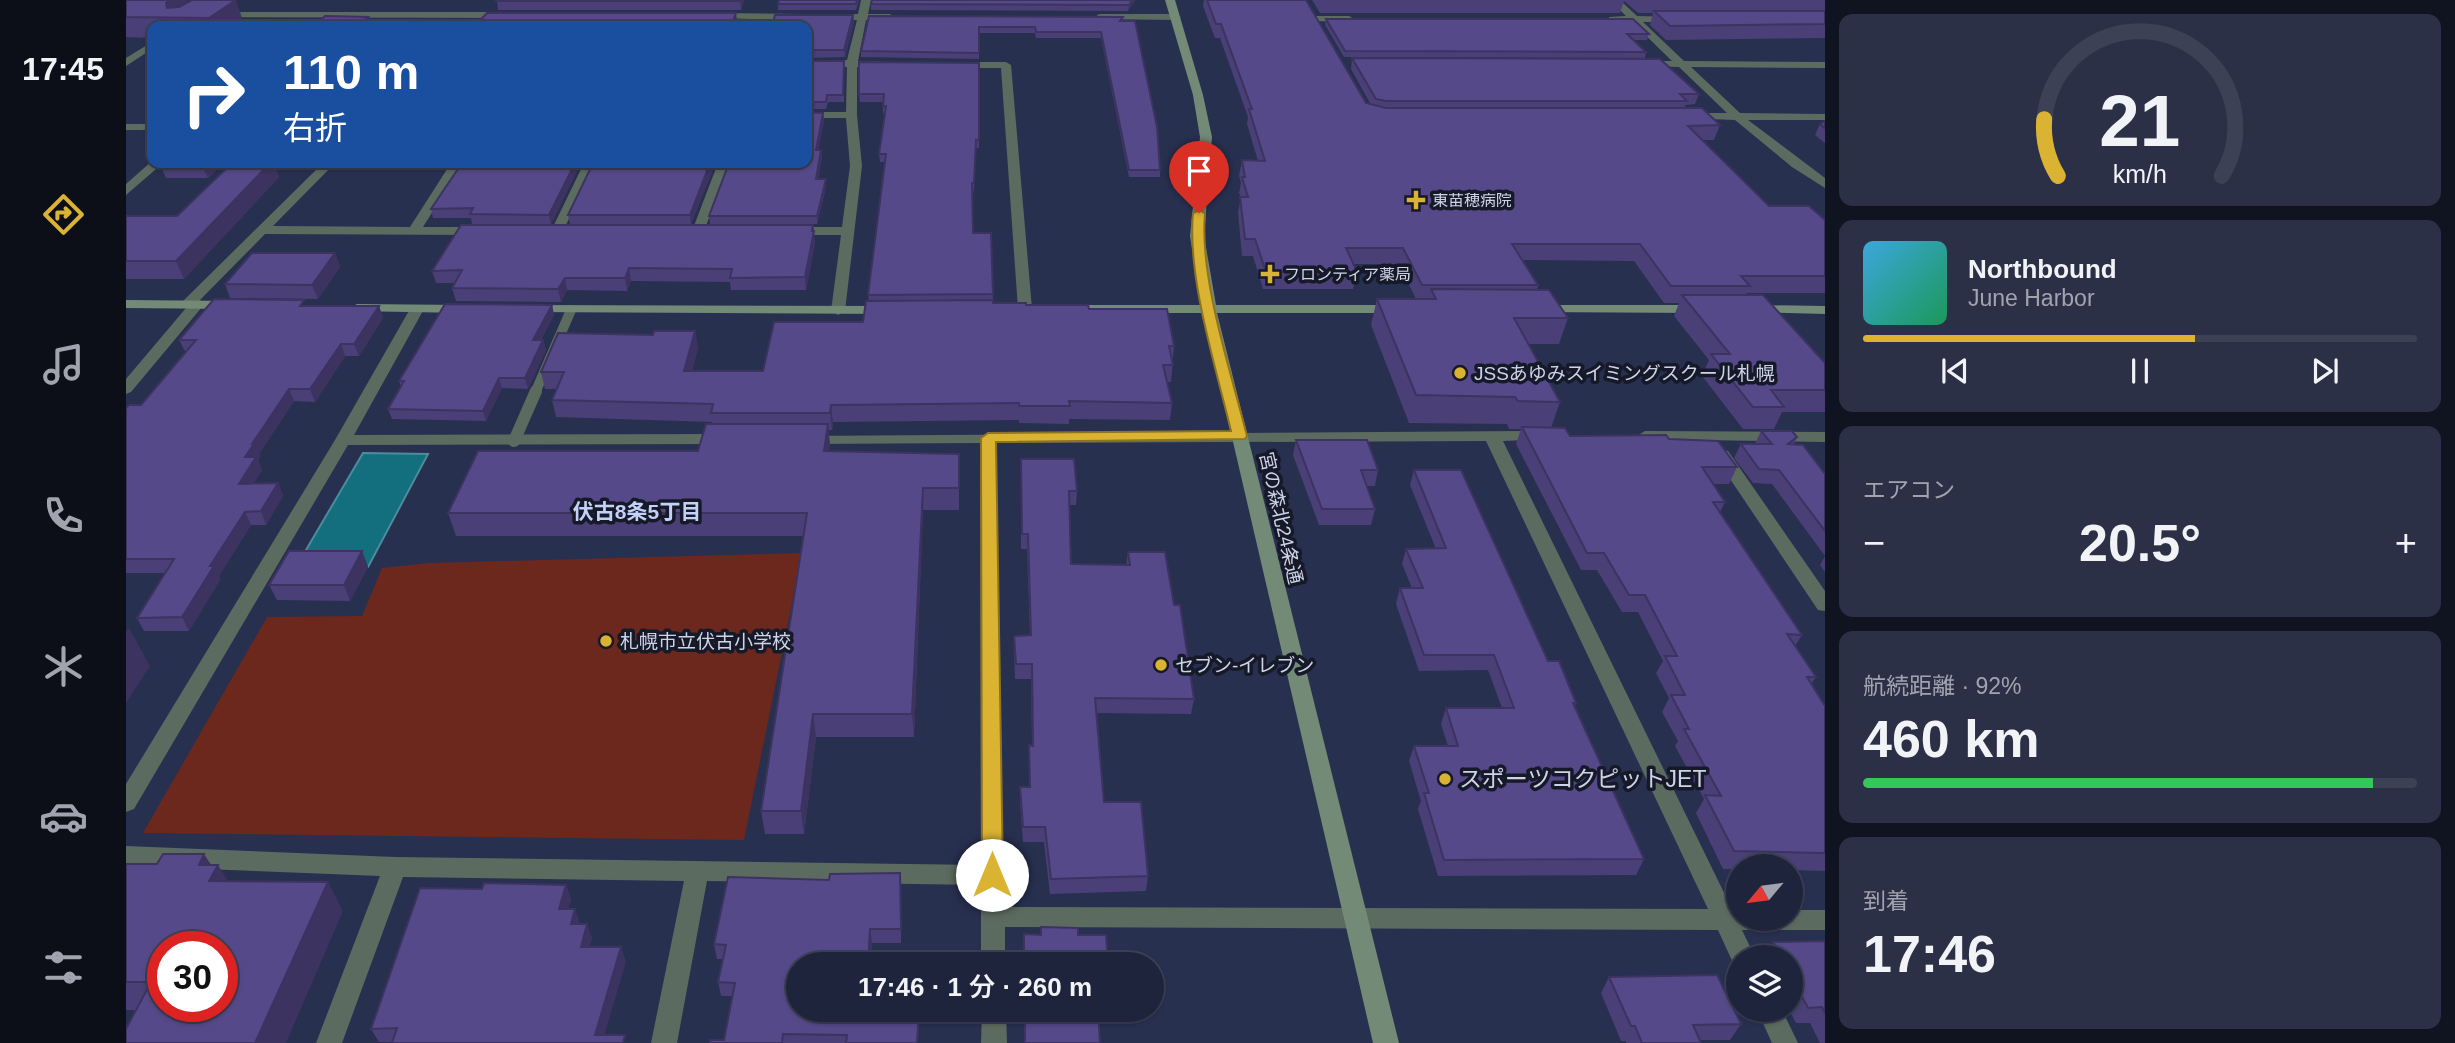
<!DOCTYPE html>
<html lang="ja">
<head>
<meta charset="utf-8">
<style>
	body { margin:0; font-family:Helvetica,"Noto Sans JP",sans-serif; background:#2b3047; color:#f1f3f6; height:100vh; display:flex; flex-direction:column; font-size:26px; white-space:nowrap }
	* { box-sizing:border-box; margin:0 }
	p { font-size:23px; color:#a1a4af }
	.icon { flex:none; width:38px; height:38px; fill:none; stroke:currentColor; stroke-width:2; stroke-linecap:round; stroke-linejoin:round }
	.map { position:relative; flex:1; overflow:hidden }
	.drawer { display:flex; flex-direction:column; gap:14px; padding:14px; background:#101421; width:630px }
	.drawer>* { flex:none }
	.hud { position:absolute; left:21px; top:21px; width:665px; height:147px; border-radius:14px; box-shadow:0 2px 5px #0004,0 0 0 2px #3c4156; background:#1a4fa0; color:#fff; overflow:hidden }
	.needle { width:46px; rotate:241deg }
	.fabs { position:absolute; left:1600px; top:854px; display:grid; gap:14px }
	.fabs a { display:grid; place-items:center; width:77px; height:77px; border-radius:50%; background:#1e243c; box-shadow:0 2px 5px #0004,0 0 0 2px #3c4156; font-size:35px }
	.speed { position:absolute; left:21px; top:931px; display:flex; gap:14px; font-size:35px; font-weight:700; text-align:center }
	.speed>* { display:grid; place-content:center; width:91px; height:91px; border-radius:50%; background:#1e243c; box-shadow:0 2px 5px #0004,0 0 0 2px #3c4156; line-height:1 }
	.speed .limit { border:10px solid #d22; background:#fff; color:#111 }
	.pin { position:absolute; display:grid; place-items:center; width:60px; height:60px; color:#fff; margin:-72px -30px; border-radius:50% 50% 50% 0; rotate:-45deg; box-shadow:0 0 7px #0007 }
	.pin .icon { rotate:45deg }
	.me { position:absolute; width:77px; margin:-38px; rotate:0deg; stroke-linejoin:round; filter:drop-shadow(0 0 5px #0008) }
	.turn { display:flex; align-items:center; gap:24px; height:147px; padding:0 21px; font-size:32px }
	.turn .icon { width:91px; height:91px; stroke-width:2.5 }
	.turn b { display:block; font-size:49px; line-height:60px }
	.big { font-size:52px; font-weight:600; line-height:1.1 }
	.drawer .card { flex:1; display:flex; flex-direction:column; justify-content:center; gap:10px; min-width:0; padding:0 24px; border-radius:14px; background:#2b3047 }
	.drawer .dial { align-items:center; gap:0 }
	.dial svg { height:182px; overflow:visible; fill:none; stroke:#3c4156; stroke-width:7; stroke-linecap:round; text-anchor:middle }
	.dial text { fill:#f1f3f6; stroke:none }
	.song { display:flex; align-items:center; gap:21px }
	.cover { width:84px; height:84px; border-radius:10px; background:linear-gradient(135deg,hsl(200 70% 55%),hsl(150 70% 35%)) }
	.played { height:7px; border-radius:4px; background:linear-gradient(90deg,#dab333 60%,#3c4156 60%) }
	.keys { display:flex; justify-content:space-around; direction:ltr }
	.heat { display:flex; justify-content:space-between; align-items:center; font-size:38px; direction:ltr }
	.charge { height:10px; border-radius:5px; background:linear-gradient(90deg,#34c759 92%,#3c4156 0) }
	.trip { position:absolute; left:660px; top:952px; width:378px; height:70px; border-radius:35px; background:#1e243c; box-shadow:0 2px 5px #0004,0 0 0 2px #3c4156; font-weight:600; line-height:70px; text-align:center }
	main { display:flex; flex:1; min-height:0 }
	.tab-bar { display:flex; flex-direction:column; width:126px; justify-content:space-around; align-items:center; background:#0c0e18; color:#a1a4af }
	.tab-bar .icon { width:49px; height:49px }
	.tab-bar .current { color:#dab333 }
	.tab-bar b { font-size:32px; color:#f1f3f6 }
	.map>svg:first-child { display:block }
	.green { fill:#6c281d }
	.water { fill:#136e7d; stroke:#4b8d9d; stroke-width:2 }
	.lines { fill:none; stroke-linecap:round; stroke-linejoin:round }
	.lane-far1 { stroke:#5c6b5f; stroke-width:10 }
	.lane { stroke:#5c6b5f; stroke-width:12 }
	.street { fill:#5c6b5f; fill-rule:evenodd }
	.secondary { fill:#738a77; fill-rule:evenodd }
	.wall { fill:#4a3f76 }
	.shaded-wall { fill:#3c3360 }
	.building { fill:#564989; stroke:#3c3360; stroke-width:2; fill-rule:evenodd }
	.route { fill:#dab333; stroke:#8e7421; stroke-width:2 }
	.poi-dot { fill:#dab333; stroke:#151928; stroke-width:2.5 }
	.labels { text-anchor:middle; dominant-baseline:central; stroke-width:7; stroke-linejoin:round; paint-order:stroke }
	.far-poi-label { font-size:16px; fill:#ced4e8; stroke:#151928; text-anchor:start }
	.poi-label { font-size:19px; fill:#ced4e8; stroke:#151928; text-anchor:start }
	.street-label { font-size:19px; fill:#ced4e8; stroke:#151928 }
	.neighbourhood-label { font-size:21px; font-weight:bold; fill:#c3d0f7; stroke:#151928 }
	.near-poi-label { font-size:23px; fill:#ced4e8; stroke:#151928; text-anchor:start }
</style>
</head>
<body>
<main>
<nav class="tab-bar">
<b>17:45</b>
<svg class="icon current" aria-label="directions" viewBox="0 0 24 24"><path d="M12 3l9 9-9 9-9-9zM9 14v-3h6M13 9l2 2-2 2"/></svg>
<svg class="icon" aria-label="music" viewBox="0 0 24 24"><path d="M9 18V5l10-2v13"/><circle cx="6" cy="18" r="3"/><circle cx="16" cy="16" r="3"/></svg>
<svg class="icon" aria-label="phone" viewBox="0 0 24 24"><path d="M5 4h4l2 5-3 2q2 4 5 5l2-3 5 2v4C11 20 4 13 5 4z"/></svg>
<svg class="icon" aria-label="climate" viewBox="0 0 24 24"><path d="M12 3v18M4 7l16 10M4 17L20 7"/></svg>
<svg class="icon" aria-label="car" viewBox="0 0 24 24"><path d="M5 17H2v-5l4-1 3-4h7l3 4 3 1v5h-3M9 17h6M6 11h13"/><circle cx="7" cy="17" r="2"/><circle cx="17" cy="17" r="2"/></svg>
<svg class="icon" aria-label="filters" viewBox="0 0 24 24"><path d="M4 7h16M4 17h16"/><circle cx="9" cy="7" r="2"/><circle cx="15" cy="17" r="2"/></svg>
</nav>
<div class="map">
<svg width="1699" height="1043" viewBox="0 0 1699 1043">
	<rect width="100%" height="100%" fill="#283050"/>
	<path class="green" d="M676 553 618 840 17 833 141 617 236 616 256 568 303 563Z"/>
	<path class="water" d="M237 453 302 454 242 567H170Z"/>
	<g class="lines">
		<path class="lane-far1" d="M409 393 445 310"/>
		<path class="lane" d="M388 441 410 391"/>
		<path class="street" d="M735 0H745L742 14H764L769 17 764 20H740L732 61H754L759 64 754 67H731V115L736 166 719 311 712 315 705 311 715 235H666L660 231 666 227H716L724 166 720 118H681V112H720L721 67 681 66V60H721L731 20H704L699 17 704 14H732Z
			M1484 0H1494L1511 16 1552 17 1554 19 1549 22H1517L1558 61 1699 62V68L1565 67 1614 113 1699 114V120H1622L1699 178V188L1666 167 1609 120 1559 118 1557 116 1563 113H1601L1553 67 1513 66V62L1517 61H1546L1506 22 1483 21V17L1500 16Z
			M92 12H382L387 15 382 18 89 17V13Z
			M589 13 673 14 678 17 673 20 586 18V14Z
			M974 14H1050L1055 17 1050 20 971 19V15Z
			M1189 16H1223L1228 19 1223 22 1186 21 1184 19Z
			M26 42V49L0 66V58Z
			M880 62 885 65 906 309 899 313 892 309 875 68H831L826 65 831 62Z
			M0 124H26V130H0Z
			M26 161 37 163 0 195V184Z
			M197 163H209L147 226 284 227 325 163H337L297 227H355L361 231 355 235 139 234 74 300 78 304 76 307 5 392 0 394V379L60 308 55 304 57 301Z
			M458 163H470L437 231 431 235 426 234 425 231Z
			M592 163H604L578 231 572 235 567 234 566 231Z
			M291 305 298 309 228 435 598 434 606 439 598 444 222 445 8 809 0 812V784L209 440 284 309Z
			M1414 431 1422 436 1420 439 1377 441 1606 909H1612V919H1664V910H1699V930H1616L1629 957H1612V966L1608 965 1592 930 879 927V964H855V885L581 881 551 1043H525L558 881 277 877 216 1043H190L254 876 0 866V846L269 857 855 865 854 443 679 444 673 442 671 439 673 436ZM1360 441 1582 909 878 907 870 443Z
			M1519 431 1699 432V442L1513 439 1511 436Z
			M1596 450 1602 451 1699 591V611L1692 610 1588 455Z
			M856 1010H880L881 1043H855Z
			M1631 1010H1656L1672 1043H1646Z"/>
		<path class="secondary" d="M1039 0H1049L1077 95 1086 137 1078 236 1090 305H1270L1277 309 1270 313H1091L1273 1043H1247L1077 313H941L934 309 941 305H1075L1064 236 1074 137 1067 95Z
			M0 300 108 301 115 305 108 309 0 308Z
			M231 304 339 305 346 309 339 313 226 311 224 308Z
			M406 305 763 306 770 310 763 314 401 312V306Z
			M1414 305H1571L1578 309 1571 313 1409 312 1407 309Z
			M1627 305 1699 306V314L1622 312 1620 309Z"/>
	</g>
	<path class="wall" d="M0 0 62 2 117 21 109 26H26V38L0 37Z
		M371 0H618L615 10H372Z
		M733 0 730 10H652V4Z
		M1009 0 1002 11 745 10V4Z
		M1078 0H1180L1240 103 1245 105 1225 69 1226 58 1573 94 1569 104 1560 105 1558 108 1594 125 1588 140H1577L1643 206 1699 220V293H1621L1620 295 1699 363V412H1656L1648 429H1617L1576 376 1583 360 1548 316 1553 303H1538L1508 261 1397 260 1412 285 1411 290 1442 318 1433 344H1403L1434 402 1425 428 1444 436 1543 439 1611 467 1603 484H1587L1599 502 1594 512 1676 635 1669 646 1690 677 1685 684 1699 706V871L1664 870V866H1612V869H1597L1570 813 1578 799 1549 746 1552 741 1536 712 1543 698 1530 673 1537 661 1512 612H1496L1471 570H1455L1390 444 1395 429H1383L1381 424 1283 423 1245 325 1251 299H1290L1273 264H1227L1231 272 1227 289H1137L1127 256H1116L1112 213 1115 197 1113 193 1115 183 1113 176 1116 160 1132 161 1121 124 1122 117 1094 38H1089L1077 6Z
		M1186 0H1699V38L1540 40 1524 25 1527 13H1512L1498 1 1494 13H1194Z
		M727 15 728 22 719 57 681 58V26Z
		M743 16 996 21 1034 170V177H1003L975 38H910L909 33H853V59L735 57V51Z
		M1200 19 1523 34 1521 40H1507L1520 52 1519 58 1218 57 1199 25Z
		M681 61H718V102H702L700 109H681Z
		M853 63V148H850L848 191H846L847 233H865L867 303 963 309 1048 346 1045 382H1041L1046 403 1044 420 943 419V424L893 423V420L707 422 706 430H702L704 445 703 451 833 454V510H797L788 737H690L678 834H639L635 811 678 536H330L322 513 572 451 586 424V422L430 417 426 400 431 389H419L415 372 527 335 569 331 572 348 566 371H637L737 322 743 301 742 295 759 162H754L753 154 759 113H757V102H734L733 94Z
		M697 113 698 121 692 150H695L696 158 692 179H700V187L691 224H584L583 216 681 163Z
		M1699 121V143L1689 135 1694 124Z
		M37 163H97L82 178H40L34 165Z
		M455 163 425 224H346L345 218H307L305 209Z
		M588 167 565 224H444L442 215Z
		M153 177 58 279H0V216H51Z
		M687 225 689 243 680 290H605L604 282 505 281 501 291 441 290 435 302 330 301 326 288 329 283H310L306 271Z
		M209 253 214 267 192 299 104 298 99 284Z
		M426 305 428 315 415 340H417L420 350 402 389 376 388 360 421 266 419 262 409 275 387 273 381Z
		M180 306H253L257 318 233 356H219L189 402 168 401 133 454 134 457 132 460 136 470 127 484 152 483 157 496 140 525H125L93 576 94 580 63 631H18L11 618 40 573H0V408L15 405 60 353 53 340Z
		M1635 431 1671 437 1668 444 1699 474V572L1694 565 1699 556 1646 484 1627 483 1608 458 1615 444H1629Z
		M1170 440 1252 470 1249 486H1240L1249 509 1245 525H1193L1167 455Z
		M895 459 951 491 950 505H944L945 564 1000 565 1002 552 1048 605 1068 699 1065 714 970 713 978 802 1022 876 1020 891 924 894 918 842H897L894 802V787H903V745L906 746 905 679H889L888 651V636L904 635 901 549H895Z
		M1288 470 1422 661 1450 703 1449 706 1518 859 1510 875 1312 876 1292 809 1295 801 1283 761 1288 746H1322L1315 724 1320 708H1376L1362 670 1293 671 1270 604 1274 588H1286L1276 564 1280 549H1310L1284 485Z
		M236 551 242 567 224 601 151 600 143 585Z
		M0 864 85 865 102 881 217 911 10 1010H0Z
		M440 885 445 899 442 909 466 938 463 947 500 962 267 1042H253L245 1029 356 889Z
		M775 887V943H746L744 964H672L792 1043H584L598 1040 606 996H595L592 982 597 959H591L588 944Z
		M1699 941V1043H1694L1684 1023H1670L1663 1010 1664 957H1637L1647 942Z
		M1483 977 1615 1024 1604 1040H1574L1575 1043H1500V1041H1495L1475 993Z
		M898 1010H983L982 1017 972 1016 974 1043H898Z"/>
	<path class="shaded-wall" d="M44 0H61L66 11 45 18 40 3Z
		M110 0 117 21 109 26H86L83 18Z
		M614 0H618L615 10 614 1Z
		M1006 0H1009L1002 11 1003 5Z
		M610 13 611 21 609 26H605Z
		M727 15 728 22 719 57 718 50Z
		M242 17 245 26H232Z
		M697 113 698 121 691 158 690 150Z
		M695 150 696 158 690 187V179Z
		M79 163H97L82 178 76 165Z
		M144 163H148L153 177 58 279 50 261Z
		M449 163H455L425 224 423 215Z
		M584 163H587L588 167 565 224 564 215Z
		M700 179V187L691 224V216Z
		M687 225 689 243 680 290 679 277Z
		M209 253 214 267 192 299 186 285Z
		M503 268 505 281 501 291 499 278Z
		M439 278 441 290 435 302 432 289Z
		M426 305 428 315 410 350 407 340Z
		M253 306 257 318 233 356 228 344Z
		M569 331 572 348 561 388 558 371Z
		M417 340 420 350 402 389 399 378Z
		M215 344 219 356 189 402 184 389Z
		M373 378 376 388 360 421 357 411Z
		M163 389 168 401 133 454 134 457 132 460 136 470 119 497 113 484 119 457 126 444Z
		M705 405 707 422 706 430 704 413Z
		M702 424 704 445 700 473 698 451Z
		M152 483 157 496 140 525 135 511Z
		M797 488V510L788 737 786 714Z
		M119 512 125 525 93 576 94 580 63 631 56 617 84 566Z
		M236 551 242 567 224 601 218 585Z
		M3 628 24 666 0 703V632Z
		M687 714 690 737 678 834 675 811Z
		M78 854 89 871 92 865 110 894 102 910 73 865Z
		M202 882 217 911 160 1043H129Z
		M440 885 445 899 438 923 433 909Z
		M449 909 454 923 450 938 445 924Z
		M461 924 466 938 459 961 455 947Z
		M744 929 746 943 744 964H742Z
		M495 947 500 962 476 1043 469 1035Z
		M793 1010H794L792 1043H791Z"/>
	<path class="building" d="M0 0H44L40 3 41 8 53 7 66 0H110L83 18 0 17Z
		M371 0H614V1H370Z
		M653 0H731L730 4H652Z
		M746 0H1006L1003 5 745 4Z
		M1081 0H1180L1240 103 1260 108H1576L1594 125 1562 126 1643 206H1683L1699 220V276H1615L1624 286H1545L1514 244H1386L1412 285H1296L1277 248H1220L1231 272H1140L1129 239H1119L1114 197H1122L1116 177H1119L1116 160 1139 161 1123 109H1126L1095 24H1090Z
		M1528 11H1699V24L1544 26Z
		M361 13H610L605 26H349Z
		M649 15H727L718 50H681V26H646Z
		M199 16 242 17 232 26H188Z
		M743 16 997 17 994 21H1009L1031 127 1034 170H1003L975 32H910L909 27H853V53L735 51Z
		M1200 19H1507L1523 34H1501L1520 52 1219 51Z
		M1226 58 1534 59 1573 94H1554L1561 101H1260L1250 99Z
		M681 61H718L717 95H701L700 102H681Z
		M733 62 853 63V140H850L848 183H846L847 233H865L867 294 742 295 760 154H753L760 106H757L758 94H733Z
		M681 112 697 113 690 150H695L690 179H700L691 216H583L603 163H681Z
		M1699 121V128L1694 124Z
		M37 163H79L76 165H34Z
		M106 163H144L50 261H0V216H51Z
		M336 163H449L423 215 344 214 347 208 305 209Z
		M467 163H584L564 215H442Z
		M335 225H687L686 231H688L679 277 604 278 606 269 503 268 499 278H439L432 289 326 288 336 270 306 271Z
		M126 253H209L186 285 99 284Z
		M1305 289 1423 290 1442 318H1388L1434 402 1392 401 1389 397 1290 395 1251 299H1310Z
		M1556 295H1637L1699 363V390H1645L1658 407H1627L1585 354H1604Z
		M88 299 178 300 174 306H253L228 344H215L184 389H163L126 444H128L119 457H130L113 484 152 483 135 511 119 512 84 566H88L56 617 11 618 48 559H0V408L3 405H15L70 340H53Z
		M867 300V303H900V305H962L963 309H1041L1048 346H1043L1047 365H1037L1046 403 943 401 944 406H893V403L705 405 704 413H585L587 404 426 400 438 372H415L432 333 527 335 528 331H569L558 371H637L648 322H737L740 301Z
		M319 304 426 305 407 340H417L399 378H373L357 411 262 409 278 381H273Z
		M580 424H702L698 451 833 454V488H797L786 714H687L675 811H635L681 513H322L352 451H572Z
		M1396 427 1439 428 1444 436 1540 435 1543 439 1592 441 1611 467H1576L1599 502H1587L1676 635 1661 634 1690 677H1681L1699 706V853L1608 851 1579 795 1595 796 1558 729H1563L1545 695H1559L1539 656H1551L1519 595H1503L1478 553H1461Z
		M1635 431H1666L1671 437 1662 444 1677 445 1699 474V531L1653 470 1633 469 1615 444H1646Z
		M1170 440H1241L1252 470H1235L1249 509H1196Z
		M895 459H948L951 491H943L945 564 1004 565 1002 552H1039L1048 605H1054L1068 699 969 698 978 802H1015L1022 876 925 879 919 827H897L894 787H904L903 745 907 746 906 664H890L888 636 905 635 902 534H896Z
		M1288 470H1335L1422 661H1433L1450 703H1447L1518 859 1318 860 1298 793H1303L1288 746H1332L1320 708H1388L1368 655H1298L1274 588H1297L1280 549 1320 548Z
		M163 551H236L218 585H143Z
		M37 854H78L73 865H92L83 881 202 882 129 1043H0V1029L25 982H0V864H31ZM37 947H96V1006H37Z
		M774 873 775 929H744L742 964H672V1010H793L791 1043H720L721 1035 657 1034 656 1043H584V1040H598L609 983 592 982 600 945 588 944 602 877 703 880 704 874Z
		M358 883 440 885 433 909H449L445 924H461L455 947H495L469 1035H499L497 1043H266L271 1028 245 1029 294 888 356 889Z
		M915 927 952 928V935H980L982 964H898V934L915 935Z
		M1699 941V1013L1696 1007 1682 1008 1664 974V957H1656L1647 942Z
		M1591 975 1615 1024 1567 1025 1575 1043H1516L1509 1026H1505L1483 977Z
		M899 1010H972L974 1043H899Z"/>
	<path class="route" d="M1073 210 1079 213C1073 277 1105 372 1121 436L1119 439 870 442 877 875 874 881 866 884 859 881 856 875 855 438 862 433 1105 431C1090 367 1061 278 1067 213Z"/>
	<g class="poi-dot">
		<path d="M1286.5 189.5h7v7h7v7h-7v7h-7v-7h-7v-7h7z"/>
		<path d="M1140.5 263.5h7v7h7v7h-7v7h-7v-7h-7v-7h7z"/>
		<circle cx="1334" cy="373" r="7"/>
		<circle cx="480" cy="641" r="7"/>
		<circle cx="1035" cy="665" r="7"/>
		<circle cx="1319" cy="779" r="7"/>
	</g>
	<g class="labels">
		<g class="far-poi-label">
			<text x="1306" y="200">東苗穂病院</text>
			<text x="1158" y="274">フロンティア薬局</text>
		</g>
		<g class="poi-label">
			<text x="1348" y="373">JSSあゆみスイミングスクール札幌</text>
			<text x="494" y="641">札幌市立伏古小学校</text>
			<text x="1049" y="665">セブン-イレブン</text>
		</g>
		<g class="street-label">
			<text transform="translate(1155 518) rotate(77)">宮の森北24条通</text>
		</g>
		<g class="neighbourhood-label">
			<text x="511" y="511">伏古8条5丁目</text>
		</g>
		<g class="near-poi-label">
			<text x="1333" y="779">スポーツコクピットJET</text>
		</g>
	</g>
</svg>
<div class="fabs">
<a><svg class="needle" viewBox="-14 -14 28 28"><path d="M0-13l5 13h-10z" fill="#e53935"/><path d="M0 13l5-13h-10z" fill="#a1a4af"/></svg></a>
<a><svg class="icon" aria-label="layers" viewBox="0 0 24 24"><path d="M12 4l9 5-9 5-9-5zM3 14l9 5 9-5"/></svg></a>
</div>
<div class="speed"><div class="limit">30</div></div>
<div class="pin" style="left:1073px;top:213px;background:#d93025"><svg class="icon" aria-label="arrive" viewBox="0 0 24 24"><path d="M6 21V4h12l-3 4 3 4H6"/></svg></div>
<svg class="me" style="left:866px;top:875px" viewBox="-20 -20 40 40"><circle r="19" fill="#fff"/><path d="M0-13L10 11 0 6-10 11z" fill="#dab333"/></svg>
<div class="trip">17:46 · 1 分 · 260 m</div>
<div class="hud">
<div class="turn"><svg class="icon" aria-label="right" viewBox="0 0 24 24"><path d="M7 20v-9h11M14 6l5 5-5 5"/></svg><div><b>110 m</b>右折</div></div>
</div>
</div>
<section class="drawer">
<div class="card dial"><svg viewBox="0 0 100 80">
<path d="M14 69A42 42 0 1 1 86 69"/>
<path d="M14 69A42 42 0 0 1 8 44" stroke="#dab333"/>
<text x="50" y="56" font-size="32" font-weight="700">21</text>
<text x="50" y="72" font-size="11">km/h</text>
</svg></div>
<div class="card">
<div class="song"><i class="cover"></i><div><b>Northbound</b><p>June Harbor</p></div></div>
<div class="played"></div>
<div class="keys"><svg class="icon" aria-label="previous" viewBox="0 0 24 24"><path d="M18 5L8 12l10 7zM5 5v14"/></svg><svg class="icon" aria-label="pause" viewBox="0 0 24 24"><path d="M8 5v14M16 5v14"/></svg><svg class="icon" aria-label="next" viewBox="0 0 24 24"><path d="M6 5l10 7-10 7zM19 5v14"/></svg></div>
</div>
<div class="card"><p>エアコン</p>
<div class="heat"><a>−</a><b class="big">20.5°</b><a>+</a></div>
</div>
<div class="card"><p>航続距離 · 92%</p><b class="big">460 km</b><div class="charge"></div></div>
<div class="card"><p>到着</p><b class="big">17:46</b></div>
</section>
</main>
</body>
</html>
